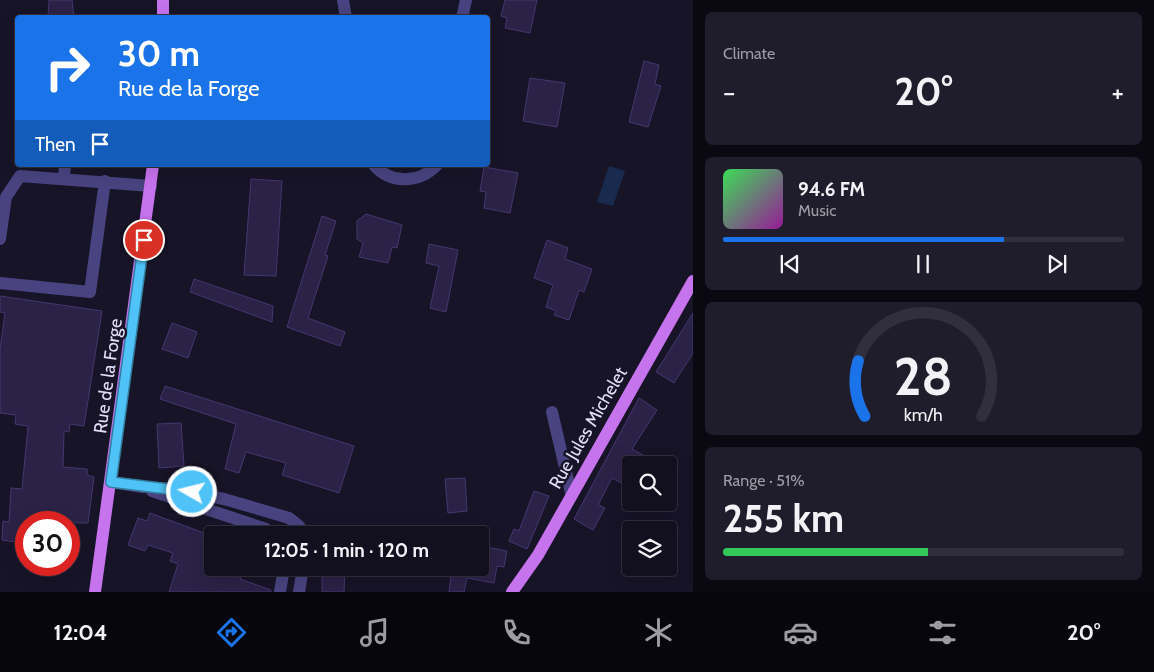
<!DOCTYPE html>
<html lang="en">
<head>
<meta charset="utf-8">
<style>
	body { margin:0; font-family:Cabin,sans-serif; background:#1f1d2b; color:#f1f3f6; height:100vh; display:flex; flex-direction:column; font-size:19px; white-space:nowrap }
	* { box-sizing:border-box; margin:0 }
	p { font-size:16px; color:#9c9ca4 }
	.icon { flex:none; width:28px; height:28px; fill:none; stroke:currentColor; stroke-width:2; stroke-linecap:round; stroke-linejoin:round }
	.map { position:relative; flex:1; overflow:hidden }
	.panel { display:flex; flex-direction:column; gap:12px; padding:12px; background:#0a0810; width:461px }
	.panel>* { flex:none }
	.guide { position:absolute; left:15px; top:15px; width:475px; height:152px; border-radius:5px; box-shadow:0 5px 20px #0002,0 0 0 1px #312f3c; background:#1a73e8; color:#fff; overflow:hidden }
	.fabs { position:absolute; left:622px; top:456px; display:grid; gap:10px }
	.fabs a { display:grid; place-items:center; width:55px; height:55px; border-radius:5px; background:#120f1e; box-shadow:0 5px 20px #0002,0 0 0 1px #312f3c; font-size:25px }
	.speed { position:absolute; left:15px; top:511px; display:flex; gap:10px; font-size:25px; font-weight:700; text-align:center }
	.speed>* { display:grid; place-content:center; width:65px; height:65px; border-radius:50%; background:#120f1e; box-shadow:0 5px 20px #0002,0 0 0 1px #312f3c; line-height:1 }
	.speed .limit { border:8px solid #d22; background:#fff; color:#111 }
	.pin { position:absolute; display:grid; place-items:center; width:42px; height:42px; color:#fff; margin:-21px; border:2px solid #fff; border-radius:50%; box-shadow:0 1px 5px #0007 }
	.me { position:absolute; width:55px; margin:-28px; rotate:278deg; stroke-linejoin:round; filter:drop-shadow(0 0 4px #0008) }
	.turn { display:flex; align-items:center; gap:18px; height:105px; padding:0 20px; font-size:22px }
	.turn .icon { width:65px; height:65px; stroke-width:2.5 }
	.turn b { display:block; font-size:35px; line-height:42px }
	.then { display:flex; align-items:center; height:48px; padding:0 20px; background:#0003; gap:10px; font-size:19px }
	.big { font-size:38px; font-weight:700; line-height:1.1 }
	.panel .tile { flex:1; display:flex; flex-direction:column; justify-content:center; gap:8px; min-width:0; padding:0 18px; border-radius:8px; background:#1f1d2b }
	.panel .dial { align-items:center; gap:0 }
	.dial svg { height:130px; overflow:visible; fill:none; stroke:#312f3c; stroke-width:7; stroke-linecap:round; text-anchor:middle }
	.dial text { fill:#f1f3f6; stroke:none }
	.song { display:flex; align-items:center; gap:15px }
	.cover { width:60px; height:60px; border-radius:8px; background:linear-gradient(135deg,hsl(130 70% 55%),hsl(300 70% 35%)) }
	.played { height:5px; border-radius:2px; background:linear-gradient(90deg,#1a73e8 70%,#312f3c 70%) }
	.keys { display:flex; justify-content:space-around; direction:ltr }
	.heat { display:flex; justify-content:space-between; align-items:center; font-size:28px; direction:ltr }
	.charge { height:8px; border-radius:4px; background:linear-gradient(90deg,#34c759 51%,#312f3c 0) }
	.trip { position:absolute; left:204px; top:526px; width:285px; height:50px; border-radius:5px; background:#120f1e; box-shadow:0 5px 20px #0002,0 0 0 1px #312f3c; font-weight:700; line-height:50px; text-align:center }
	.menu { display:flex; height:80px; justify-content:space-around; align-items:center; background:#07060c; color:#9c9ca4 }
	.menu .icon { width:35px; height:35px }
	.menu .current { color:#1a73e8 }
	.menu b { font-size:22px; color:#f1f3f6 }
	main { display:flex; flex:1; min-height:0 }
	.map>svg:first-child { display:block }
	.water { fill:#182a4d }
	.building { fill:#2b2247; stroke:#453770 }
	.lines { fill:none; stroke-linecap:round; stroke-linejoin:round }
	.minor { stroke:#494481; stroke-width:12 }
	.major { stroke:#c673ee; stroke-width:12 }
	.route-casing { stroke:#337fa1; stroke-width:12 }
	.route { stroke:#4fc3f7; stroke-width:9 }
	.labels { text-anchor:middle; dominant-baseline:central; stroke-width:5; stroke-linejoin:round; paint-order:stroke }
	.street-label { font-size:18px; fill:#e3dffb; stroke:#181428 }
</style>
</head>
<body>
<main>
<div class="map">
<svg width="693" height="592" viewBox="0 0 693 592">
	<rect width="100%" height="100%" fill="#181428"/>
	<path class="water" d="M609 166 625 171 613 206 597 202Z"/>
	<path class="building" d="M49 0H72L74 18H48Z
		M505 0H537L530 33 505 28 507 18 501 16Z
		M644 61 659 65 655 84 661 86 648 127 629 122Z
		M530 78 565 83 557 127 523 121Z
		M484 167 518 173 510 213 484 208 486 192 480 191Z
		M251 179 282 181 276 276 244 275Z
		M366 214 402 225 397 248 392 247 388 263 359 257 363 243 357 239V221Z
		M322 216 336 221 325 255 328 256 308 318 345 332 340 346 287 327Z
		M547 240 568 248 565 259 592 269 584 292 579 290 569 320 554 315 556 311 546 307 553 285 534 278Z
		M429 244 458 250 446 312 430 308 439 266 426 263Z
		M194 279 273 306 272 322 190 292Z
		M0 296 102 311 84 426 70 424 69 432 64 431 63 467 87 469V475L94 477 88 523 26 522V539L17 538 16 542 2 540 3 521 9 522 11 488 22 489 28 426 15 424 16 415 0 413V349L5 313 0 312Z
		M693 313V353L674 383 656 372Z
		M172 323 197 332 188 358 162 349Z
		M165 386 354 446 339 493 282 475 286 463 246 452 239 473 225 469 236 424 160 399Z
		M639 398 657 410 632 449 661 465H631V488L612 478 598 505 605 508 593 530 574 519Z
		M181 423 184 466 159 468 157 424Z
		M465 478 467 511 448 513 445 479Z
		M534 491 549 496 527 549 509 541 514 529 519 531Z
		M150 513 212 536V568H243L240 579 271 590V592H169L178 564 170 561 173 553 148 545 145 551 128 545 138 518 147 521Z
		M486 547 507 551 504 567 497 566 494 583 467 578 464 592H449L452 568H482Z
		M322 570 345 571 344 592H322Z"/>
	<g class="lines">
		<path class="minor" d="M343 0 346 18
			M462 18 466 0
			M374 165C391 185 420 183 437 165
			M64 178 65 165
			M0 239 6 197 20 176 151 186
			M0 283 90 292 105 181
			M552 412 571 493
			M111 482 143 487 175 489 224 499 289 518 299 526 305 535
			M152 491 266 529 273 535
			M280 592 284 568
			M299 592 303 568"/>
		<path class="major" d="M163 18V0
			M95 592 153 165
			M512 592 538 555 693 281"/>
	</g>
	<g class="lines">
		<defs>
			<path id="route" d="M144 240 111 482 192 492"/>
		</defs>
		<use href="#route" class="route-casing"/>
		<use href="#route" class="route"/>
	</g>
	<g class="labels">
		<g class="street-label">
			<text transform="translate(108 376) rotate(-82)">Rue de la Forge</text>
			<text transform="translate(588 428) rotate(-60)">Rue Jules Michelet</text>
		</g>
	</g>
</svg>
<div class="fabs">
<a><svg class="icon" aria-label="search" viewBox="0 0 24 24"><circle cx="10" cy="10" r="6"/><path d="M15 15l6 6"/></svg></a>
<a><svg class="icon" aria-label="layers" viewBox="0 0 24 24"><path d="M12 4l9 5-9 5-9-5zM3 14l9 5 9-5"/></svg></a>
</div>
<div class="speed"><div class="limit">30</div></div>
<div class="pin" style="left:144px;top:240px;background:#d93025"><svg class="icon" aria-label="arrive" viewBox="0 0 24 24"><path d="M6 21V4h12l-3 4 3 4H6"/></svg></div>
<svg class="me" style="left:192px;top:492px" viewBox="-20 -20 40 40"><circle r="17" fill="#4fc3f7" stroke="#fff" stroke-width="3"/><path d="M0-11L8 9 0 5-8 9z" fill="#fff"/></svg>
<div class="trip">12:05 · 1 min · 120 m</div>
<div class="guide">
<div class="turn"><svg class="icon" aria-label="right" viewBox="0 0 24 24"><path d="M7 20v-9h11M14 6l5 5-5 5"/></svg><div><b>30 m</b>Rue de la Forge</div></div>
<div class="then">Then<svg class="icon" aria-label="arrive" viewBox="0 0 24 24"><path d="M6 21V4h12l-3 4 3 4H6"/></svg></div>
</div>
</div>
<section class="panel">
<div class="tile"><p>Climate</p>
<div class="heat"><a>−</a><b class="big">20°</b><a>+</a></div>
</div>
<div class="tile">
<div class="song"><i class="cover"></i><div><b>94.6 FM</b><p>Music</p></div></div>
<div class="played"></div>
<div class="keys"><svg class="icon" aria-label="previous" viewBox="0 0 24 24"><path d="M18 5L8 12l10 7zM5 5v14"/></svg><svg class="icon" aria-label="pause" viewBox="0 0 24 24"><path d="M8 5v14M16 5v14"/></svg><svg class="icon" aria-label="next" viewBox="0 0 24 24"><path d="M6 5l10 7-10 7zM19 5v14"/></svg></div>
</div>
<div class="tile dial"><svg viewBox="0 0 100 80">
<path d="M14 69A42 42 0 1 1 86 69"/>
<path d="M14 69A42 42 0 0 1 10 35" stroke="#1a73e8"/>
<text x="50" y="56" font-size="32" font-weight="700">28</text>
<text x="50" y="72" font-size="11">km/h</text>
</svg></div>
<div class="tile"><p>Range · 51%</p><b class="big">255 km</b><div class="charge"></div></div>
</section>
</main>
<nav class="menu">
<b>12:04</b>
<svg class="icon current" aria-label="directions" viewBox="0 0 24 24"><path d="M12 3l9 9-9 9-9-9zM9 14v-3h6M13 9l2 2-2 2"/></svg>
<svg class="icon" aria-label="music" viewBox="0 0 24 24"><path d="M9 18V5l10-2v13"/><circle cx="6" cy="18" r="3"/><circle cx="16" cy="16" r="3"/></svg>
<svg class="icon" aria-label="phone" viewBox="0 0 24 24"><path d="M5 4h4l2 5-3 2q2 4 5 5l2-3 5 2v4C11 20 4 13 5 4z"/></svg>
<svg class="icon" aria-label="climate" viewBox="0 0 24 24"><path d="M12 3v18M4 7l16 10M4 17L20 7"/></svg>
<svg class="icon" aria-label="car" viewBox="0 0 24 24"><path d="M5 17H2v-5l4-1 3-4h7l3 4 3 1v5h-3M9 17h6M6 11h13"/><circle cx="7" cy="17" r="2"/><circle cx="17" cy="17" r="2"/></svg>
<svg class="icon" aria-label="filters" viewBox="0 0 24 24"><path d="M4 7h16M4 17h16"/><circle cx="9" cy="7" r="2"/><circle cx="15" cy="17" r="2"/></svg>
<b>20°</b>
</nav>
</body>
</html>
